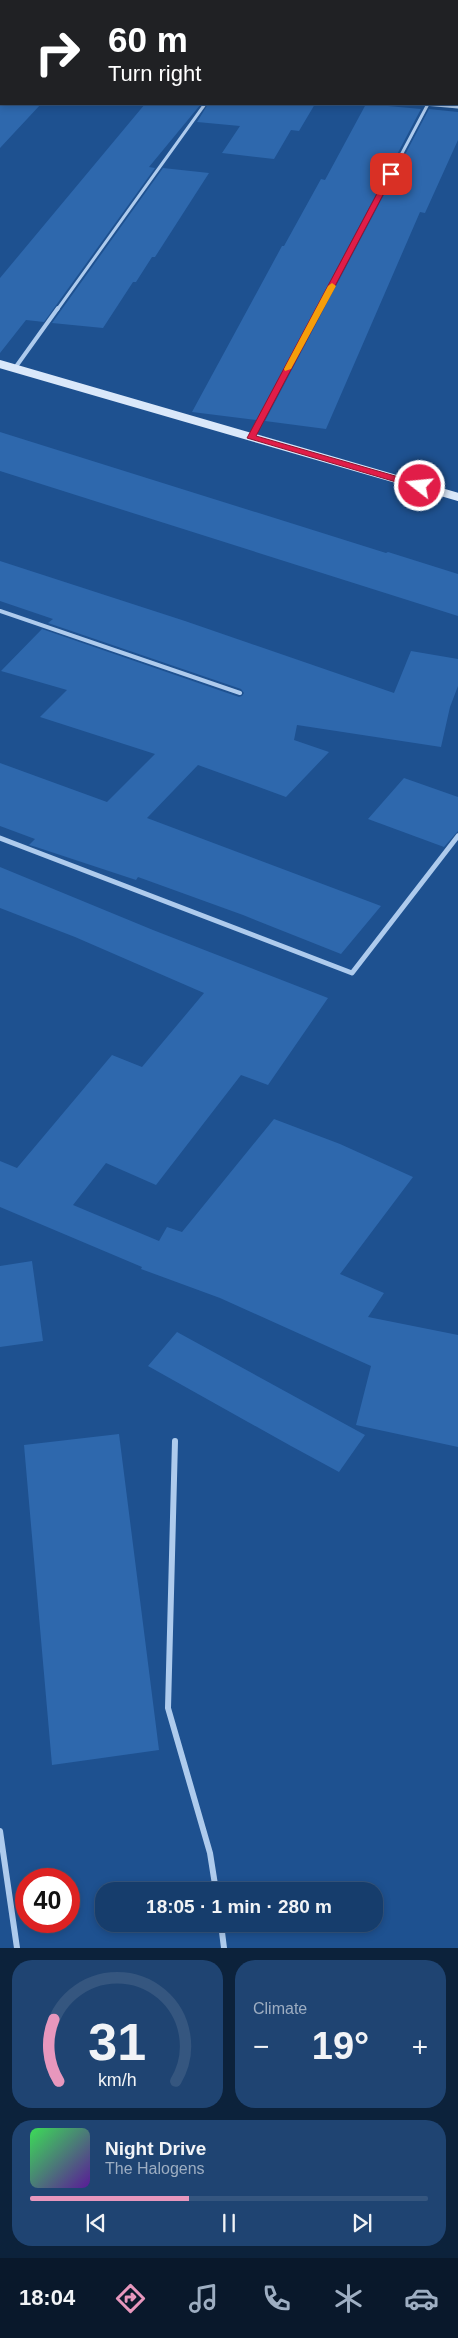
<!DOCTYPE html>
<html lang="en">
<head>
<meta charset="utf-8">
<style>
	body { margin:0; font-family:Helvetica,sans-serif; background:#1f4472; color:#f1f3f6; height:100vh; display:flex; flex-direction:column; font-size:19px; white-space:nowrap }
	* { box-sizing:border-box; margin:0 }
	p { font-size:16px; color:#9eaec2 }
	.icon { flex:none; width:28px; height:28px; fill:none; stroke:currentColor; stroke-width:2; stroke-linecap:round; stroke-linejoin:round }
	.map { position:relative; height:1948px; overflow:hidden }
	.side { display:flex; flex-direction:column; gap:12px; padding:12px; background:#0c223b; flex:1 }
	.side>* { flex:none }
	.top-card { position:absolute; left:0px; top:0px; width:459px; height:105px; box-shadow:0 2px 8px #0003,0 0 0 1px #35567f; background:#202124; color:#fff; overflow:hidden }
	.speed { position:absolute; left:15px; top:1868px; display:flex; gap:10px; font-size:25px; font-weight:700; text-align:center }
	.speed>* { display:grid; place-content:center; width:65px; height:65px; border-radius:50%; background:#163d6c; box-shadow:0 2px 8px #0003,0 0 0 1px #35567f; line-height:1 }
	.speed .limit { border:8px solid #d22; background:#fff; color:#111 }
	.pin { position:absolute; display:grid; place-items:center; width:42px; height:42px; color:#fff; margin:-21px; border-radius:10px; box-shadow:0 2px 8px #0006 }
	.me { position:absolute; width:55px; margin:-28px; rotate:286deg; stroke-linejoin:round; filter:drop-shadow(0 0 4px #0008) }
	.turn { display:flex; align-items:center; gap:18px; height:105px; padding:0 25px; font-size:22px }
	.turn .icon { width:65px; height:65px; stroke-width:2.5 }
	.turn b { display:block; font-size:35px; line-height:42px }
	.big { font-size:38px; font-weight:600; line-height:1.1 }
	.side .card { flex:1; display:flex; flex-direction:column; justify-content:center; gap:8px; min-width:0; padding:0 18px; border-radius:20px; background:#1f4472 }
	.side .dial { align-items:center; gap:0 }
	.dial svg { height:130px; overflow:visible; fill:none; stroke:#35567f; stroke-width:7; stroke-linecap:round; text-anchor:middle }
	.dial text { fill:#f1f3f6; stroke:none }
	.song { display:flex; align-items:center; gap:15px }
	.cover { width:60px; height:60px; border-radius:8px; background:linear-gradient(135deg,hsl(130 70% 55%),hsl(270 70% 35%)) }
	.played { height:5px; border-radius:2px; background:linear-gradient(90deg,#e797bd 40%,#35567f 40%) }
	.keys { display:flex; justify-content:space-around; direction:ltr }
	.heat { display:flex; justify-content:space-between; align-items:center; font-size:28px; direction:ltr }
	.side .tiles { flex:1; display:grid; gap:12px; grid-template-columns:1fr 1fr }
	.card:last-child { grid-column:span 2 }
	.trip { position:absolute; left:95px; top:1882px; width:288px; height:50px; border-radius:20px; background:#163d6c; box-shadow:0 2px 8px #0003,0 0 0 1px #35567f; font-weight:600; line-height:50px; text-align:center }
	.dock { display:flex; height:80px; justify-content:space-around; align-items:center; background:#09182b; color:#9eaec2 }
	.dock .icon { width:35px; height:35px }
	.dock .selected { color:#e797bd }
	.dock b { font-size:22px; color:#f1f3f6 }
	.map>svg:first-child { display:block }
	.building { fill:#2e68ad }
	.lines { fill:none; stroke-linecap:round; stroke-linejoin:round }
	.street-far3 { stroke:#aecbed; stroke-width:3 }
	.street-far2 { stroke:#aecbed; stroke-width:4 }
	.street-far1 { stroke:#aecbed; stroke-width:5 }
	.street { stroke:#aecbed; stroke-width:6 }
	.secondary { stroke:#dae8fa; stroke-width:8 }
	.route { fill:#e11d48; stroke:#92132f }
	.slow { fill:#f59e0b }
</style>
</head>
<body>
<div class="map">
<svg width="458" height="1948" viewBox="0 0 458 1948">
	<rect width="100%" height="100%" fill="#1e5190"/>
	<path class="building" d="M0 104H41L0 148Z
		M145 104H201L149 167 155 168 44 322 26 320 0 353V278Z
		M208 104H315L299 131 291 130 274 159 222 153 240 126 197 122Z
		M366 104 421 109 257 420 192 412 282 246H284L321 179 325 180Z
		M429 109 458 112V140L425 213 420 212 326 429 265 421Z
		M163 168 209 173 155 257H152L136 282H133L103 328 52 323Z
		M0 432 386 553 388 552 458 574V616L0 471Z
		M0 561 185 621 394 693 411 651 458 659V686L450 707 441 747 297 725 294 740 329 752 286 797 198 765 147 818 381 906 341 954 243 915 138 877 136 880 36 847 29 845 35 839 0 826V763L107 802 155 754 40 717 67 690 1 671 42 629 239 697 242 696 244 693 241 689 48 623 53 619 0 601Z
		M404 778 458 797V831L444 847 368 819Z
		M0 867 153 930 328 998 268 1085 241 1075 156 1185 106 1163 73 1205 159 1241 167 1227 182 1232 274 1119 340 1144 413 1177 340 1274 384 1293 368 1317 458 1335V1447L356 1425 371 1366 220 1298 141 1269 142 1267 0 1207V1161L17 1168 112 1055 142 1067 204 993 75 937 0 908Z
		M32 1261 43 1341 0 1347V1266Z
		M177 1332 365 1435 339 1472 291 1446 148 1366Z
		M119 1434 159 1750 52 1765 24 1445Z"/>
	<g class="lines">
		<path class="street-far3" d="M110 0 113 1
			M240 1 247 0
			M424 104 458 107
			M57 310 205 104
			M319 310 428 104"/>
		<path class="street-far2" d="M15 368 58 308
			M251 438 320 308
			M0 611 240 693"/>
		<path class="street-far1" d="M0 838 352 973 458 836"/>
		<path class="street" d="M175 1441 168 1708 210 1853 216 1891
			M0 1831 17 1948
			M221 1924 224 1948"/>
		<path class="secondary" d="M0 364 458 497"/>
	</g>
	<path class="route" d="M388 173 394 174 256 436 423 484 425 486 420 489 247 438Z"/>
	<path class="slow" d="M332 283 336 286 291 369 285 371 284 369 328 286Z"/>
</svg>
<div class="speed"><div class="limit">40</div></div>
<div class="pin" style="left:391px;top:174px;background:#d93025"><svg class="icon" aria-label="arrive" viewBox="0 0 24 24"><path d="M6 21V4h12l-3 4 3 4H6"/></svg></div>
<svg class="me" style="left:420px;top:486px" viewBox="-20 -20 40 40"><circle r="17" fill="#e11d48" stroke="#fff" stroke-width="3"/><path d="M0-11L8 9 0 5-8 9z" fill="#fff"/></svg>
<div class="trip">18:05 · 1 min · 280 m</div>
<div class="top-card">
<div class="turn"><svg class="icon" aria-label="right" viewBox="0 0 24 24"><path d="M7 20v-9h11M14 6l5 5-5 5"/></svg><div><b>60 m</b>Turn right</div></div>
</div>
</div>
<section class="side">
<div class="tiles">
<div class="card dial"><svg viewBox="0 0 100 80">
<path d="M14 69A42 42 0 1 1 86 69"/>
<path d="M14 69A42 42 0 0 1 11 31" stroke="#e797bd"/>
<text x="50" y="56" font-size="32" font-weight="700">31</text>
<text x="50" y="72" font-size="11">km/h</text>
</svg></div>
<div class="card"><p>Climate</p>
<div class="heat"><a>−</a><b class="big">19°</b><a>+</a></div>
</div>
<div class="card">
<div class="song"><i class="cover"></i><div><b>Night Drive</b><p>The Halogens</p></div></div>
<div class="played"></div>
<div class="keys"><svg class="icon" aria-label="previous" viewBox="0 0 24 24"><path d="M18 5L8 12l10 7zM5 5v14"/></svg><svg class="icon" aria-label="pause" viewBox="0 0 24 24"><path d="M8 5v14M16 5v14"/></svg><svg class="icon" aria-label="next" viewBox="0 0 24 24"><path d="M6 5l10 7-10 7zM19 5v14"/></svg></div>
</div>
</div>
</section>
<nav class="dock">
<b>18:04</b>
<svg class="icon selected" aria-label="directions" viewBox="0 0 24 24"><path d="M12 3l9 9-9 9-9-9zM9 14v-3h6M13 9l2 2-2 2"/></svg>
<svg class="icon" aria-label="music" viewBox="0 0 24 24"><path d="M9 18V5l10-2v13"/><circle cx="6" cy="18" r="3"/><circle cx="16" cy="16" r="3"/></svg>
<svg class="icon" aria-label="phone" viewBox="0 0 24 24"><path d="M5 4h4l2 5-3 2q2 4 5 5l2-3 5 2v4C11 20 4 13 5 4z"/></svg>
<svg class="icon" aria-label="climate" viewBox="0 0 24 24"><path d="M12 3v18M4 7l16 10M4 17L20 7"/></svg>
<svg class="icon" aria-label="car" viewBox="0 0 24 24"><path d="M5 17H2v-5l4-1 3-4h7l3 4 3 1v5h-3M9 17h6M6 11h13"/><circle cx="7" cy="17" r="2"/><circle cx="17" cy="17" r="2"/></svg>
</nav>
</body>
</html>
